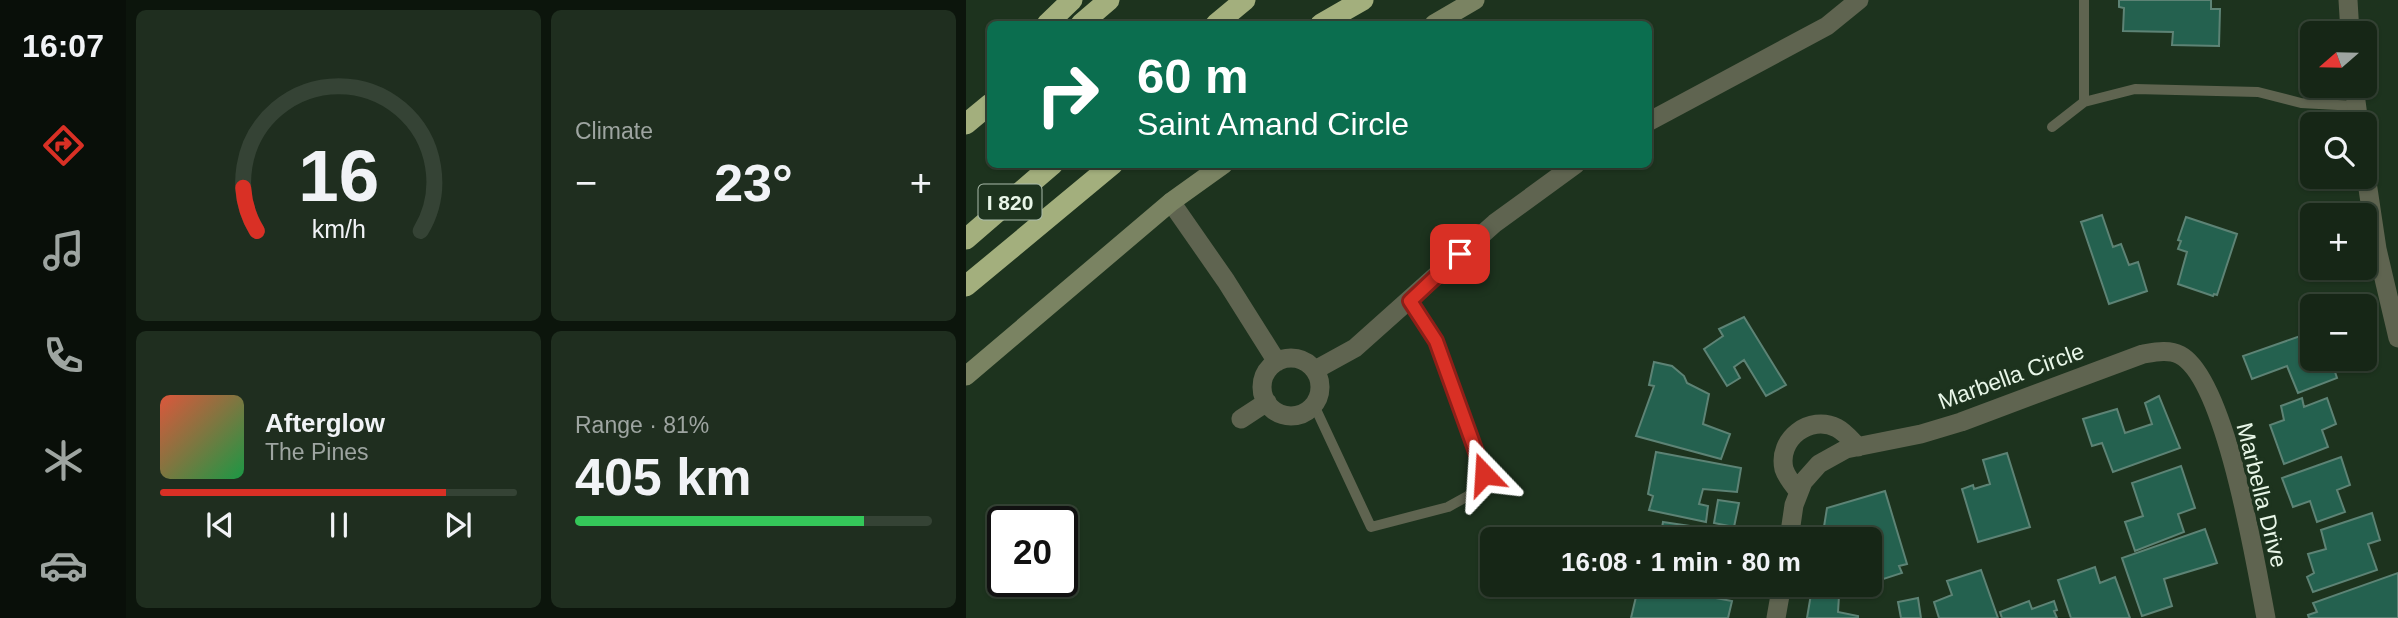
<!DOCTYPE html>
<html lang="en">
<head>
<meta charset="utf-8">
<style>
	body { margin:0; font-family:Helvetica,sans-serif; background:#1f2e1f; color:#f1f3f6; height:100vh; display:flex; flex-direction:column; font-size:26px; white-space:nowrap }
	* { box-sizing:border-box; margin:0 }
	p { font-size:23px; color:#9ea5a1 }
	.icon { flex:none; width:38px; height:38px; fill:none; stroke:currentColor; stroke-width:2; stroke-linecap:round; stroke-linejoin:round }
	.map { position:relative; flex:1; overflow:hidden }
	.drawer { display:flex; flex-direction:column; gap:10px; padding:10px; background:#0c150c; width:840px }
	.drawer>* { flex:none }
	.guide { position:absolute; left:21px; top:21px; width:665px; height:147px; border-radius:10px; box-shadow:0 2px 5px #0004,0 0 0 2px #354335; background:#0b6e4f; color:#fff; overflow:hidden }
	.needle { width:46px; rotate:250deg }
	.buttons { position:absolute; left:1334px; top:21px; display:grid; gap:14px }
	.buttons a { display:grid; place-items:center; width:77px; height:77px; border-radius:10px; background:#162616; box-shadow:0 2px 5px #0004,0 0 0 2px #354335; font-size:35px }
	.speed { position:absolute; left:21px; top:506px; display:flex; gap:14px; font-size:35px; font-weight:700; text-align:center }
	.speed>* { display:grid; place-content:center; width:91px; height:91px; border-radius:50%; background:#162616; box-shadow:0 2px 5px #0004,0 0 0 2px #354335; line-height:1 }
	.speed .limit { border:4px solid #111; border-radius:10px; background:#fff; color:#111 }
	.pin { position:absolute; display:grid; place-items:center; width:60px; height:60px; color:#fff; margin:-30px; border-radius:14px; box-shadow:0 4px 10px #0006 }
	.me { position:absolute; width:77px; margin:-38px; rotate:340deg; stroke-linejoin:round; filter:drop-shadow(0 0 5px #0008) }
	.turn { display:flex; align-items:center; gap:24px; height:147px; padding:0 35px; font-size:32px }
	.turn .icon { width:91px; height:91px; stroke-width:2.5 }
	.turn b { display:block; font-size:49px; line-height:60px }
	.big { font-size:52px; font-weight:600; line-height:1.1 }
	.drawer .card { flex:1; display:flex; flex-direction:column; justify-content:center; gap:10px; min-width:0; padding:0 24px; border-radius:10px; background:#1f2e1f }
	.drawer .dial { align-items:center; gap:0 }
	.dial svg { height:182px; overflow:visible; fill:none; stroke:#354335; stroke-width:7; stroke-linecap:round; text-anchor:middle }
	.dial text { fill:#f1f3f6; stroke:none }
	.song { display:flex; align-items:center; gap:21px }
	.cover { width:84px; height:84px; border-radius:10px; background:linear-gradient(135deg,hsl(10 70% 55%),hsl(140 70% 35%)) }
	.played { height:7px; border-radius:4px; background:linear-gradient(90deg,#d93025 80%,#354335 80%) }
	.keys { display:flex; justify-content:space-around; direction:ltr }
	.heat { display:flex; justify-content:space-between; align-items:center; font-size:38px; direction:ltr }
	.charge { height:10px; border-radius:5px; background:linear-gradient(90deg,#34c759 81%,#354335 0) }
	.drawer .tiles { flex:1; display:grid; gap:10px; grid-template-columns:repeat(2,1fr) }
	.trip { position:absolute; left:514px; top:527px; width:402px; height:70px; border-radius:10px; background:#162616; box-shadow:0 2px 5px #0004,0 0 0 2px #354335; font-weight:600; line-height:70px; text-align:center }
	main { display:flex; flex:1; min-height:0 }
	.menu { display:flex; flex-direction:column; width:126px; justify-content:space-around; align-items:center; background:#090f09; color:#9ea5a1 }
	.menu .icon { width:49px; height:49px }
	.menu .current { color:#d93025 }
	.menu b { font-size:32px; color:#f1f3f6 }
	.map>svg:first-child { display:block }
	.building { fill:#24614f; stroke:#5d8375; stroke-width:2 }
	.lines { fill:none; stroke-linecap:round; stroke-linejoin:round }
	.service { stroke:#5f6450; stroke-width:10 }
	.minor { stroke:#5f6450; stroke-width:19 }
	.tertiary { stroke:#5f6450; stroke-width:19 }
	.secondary { stroke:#7a8362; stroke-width:19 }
	.motorway { stroke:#a3af7d; stroke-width:21 }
	.route-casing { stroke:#8d1f18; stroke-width:18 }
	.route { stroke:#d93025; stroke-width:12 }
	.labels { text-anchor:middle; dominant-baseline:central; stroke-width:7; stroke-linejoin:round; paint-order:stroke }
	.shield { fill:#1d331e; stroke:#abbcab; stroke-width:2 }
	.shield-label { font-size:21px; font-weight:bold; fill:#e8f6e8 }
	.street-label { font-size:23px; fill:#e8f6e8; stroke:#1d331e }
</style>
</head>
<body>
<main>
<nav class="menu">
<b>16:07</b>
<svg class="icon current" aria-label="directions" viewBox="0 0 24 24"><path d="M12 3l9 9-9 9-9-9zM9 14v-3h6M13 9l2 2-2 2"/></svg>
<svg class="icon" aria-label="music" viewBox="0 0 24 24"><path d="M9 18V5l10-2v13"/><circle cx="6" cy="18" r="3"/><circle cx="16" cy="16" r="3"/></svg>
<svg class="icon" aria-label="phone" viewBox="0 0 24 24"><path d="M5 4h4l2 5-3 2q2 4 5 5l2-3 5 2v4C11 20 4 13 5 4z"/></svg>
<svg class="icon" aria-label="climate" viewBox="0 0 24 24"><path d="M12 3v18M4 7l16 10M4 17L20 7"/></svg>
<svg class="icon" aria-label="car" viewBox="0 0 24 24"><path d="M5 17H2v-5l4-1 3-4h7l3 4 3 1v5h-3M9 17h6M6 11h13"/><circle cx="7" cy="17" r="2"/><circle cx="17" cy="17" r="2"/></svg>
</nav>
<section class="drawer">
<div class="tiles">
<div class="card dial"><svg viewBox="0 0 100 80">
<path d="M14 69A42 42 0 1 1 86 69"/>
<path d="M14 69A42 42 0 0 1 8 50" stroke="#d93025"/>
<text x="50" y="56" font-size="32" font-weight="700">16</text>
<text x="50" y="72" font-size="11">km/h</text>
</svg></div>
<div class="card"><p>Climate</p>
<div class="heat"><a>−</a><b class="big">23°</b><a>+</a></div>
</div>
<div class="card">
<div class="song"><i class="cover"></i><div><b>Afterglow</b><p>The Pines</p></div></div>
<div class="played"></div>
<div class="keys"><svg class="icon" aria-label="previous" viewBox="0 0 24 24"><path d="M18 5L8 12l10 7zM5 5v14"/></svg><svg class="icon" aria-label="pause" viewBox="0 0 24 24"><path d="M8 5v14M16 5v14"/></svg><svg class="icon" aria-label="next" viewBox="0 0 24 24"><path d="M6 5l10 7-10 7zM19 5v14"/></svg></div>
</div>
<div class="card"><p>Range · 81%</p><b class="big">405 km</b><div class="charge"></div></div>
</div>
</section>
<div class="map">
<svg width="1432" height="618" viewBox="0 0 1432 618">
	<rect width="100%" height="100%" fill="#1d331e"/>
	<path class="building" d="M1153 0H1245V9H1254L1253 46 1206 45 1207 32 1157 31 1158 8 1153 7Z
		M1136 215 1147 247 1155 244 1163 265 1172 262 1181 291 1143 304 1115 222Z
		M1220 217 1271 234 1251 295 1248 294 1247 296 1212 284 1221 252 1212 249 1215 241 1212 240Z
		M778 317 820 385 800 396 778 360 768 367 774 378 761 386 738 349 757 336 753 329Z
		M1346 332V359H1365L1358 361 1359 365 1366 363 1371 378 1332 393 1321 366 1286 379 1277 356Z
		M688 362 706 366 718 376 721 383 743 394 737 424 764 434 755 459 670 436 688 386 683 385Z
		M1193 396 1214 448 1147 472 1136 443 1126 446 1117 419 1151 409 1159 433 1186 424 1179 403Z
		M1336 398 1338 407 1361 398 1370 424 1356 430 1362 447 1318 464 1304 425 1318 420 1315 406Z
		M690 452 775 468 771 492 737 489 733 504 742 506 740 522 683 510 687 496 682 494Z
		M1041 453 1064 527 1012 542 996 489 1007 485 1008 489 1024 484 1017 460Z
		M1375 457 1384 485 1371 490 1379 512 1351 522 1344 501 1327 507 1316 478Z
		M1215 466 1229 508 1212 514 1218 532 1169 551 1159 522 1177 516 1166 483Z
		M919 491 941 564 933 566 936 573 905 583V539H856L861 508Z
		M752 500 773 503 768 527 748 523Z
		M1406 513 1414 540 1402 544 1411 570 1347 592 1341 577 1348 573 1342 554 1360 549 1355 530Z
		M697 522 752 530 751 539H694Z
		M1239 529 1251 563 1198 579 1206 606 1176 616 1156 558Z
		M1129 567 1134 583 1149 577 1164 618H1105L1092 580Z
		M1015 570 1032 618H973L968 602 986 595 981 581Z
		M1432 573V618H1343L1342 615 1351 612 1347 603Z
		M673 584 766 601 762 618H665Z
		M720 584H768L766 594Z
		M845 594 873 596 872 612 892 616V618H841Z
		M952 598 955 618H935L932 602Z
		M1063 601 1066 609 1088 601 1091 610 1088 611 1091 618H1036L1034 612Z"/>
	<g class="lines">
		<path class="service" d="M1118 0V102
			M1086 127 1118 102 1169 89 1292 92 1335 103 1390 106
			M348 405 405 527 482 507 511 491 518 474 470 341 444 301"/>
		<path class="minor" d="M682 122 861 26 893 0
			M205 202 260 281 311 362
			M296 387a29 29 0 1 1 58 0a29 29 0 1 1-58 0Z
			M349 370 389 348 529 223 610 164
			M275 419 301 402
			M833 492C827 485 821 478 818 469 811 439 844 414 871 428 879 432 886 441 892 447
			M823 539 828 505 837 482 853 464 880 449 955 434 995 422 1177 354C1189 352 1203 349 1214 355 1260 379 1290 566 1300 618
			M810 618 816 584"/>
		<path class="tertiary" d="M1382 0 1384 33
			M1388 86 1393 124
			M1398 162 1411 249 1432 338"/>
		<path class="secondary" d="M468 24 509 0
			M0 376 205 202 258 164"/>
		<path class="motorway" d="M81 24 106 0
			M115 24 143 0
			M250 24 279 0
			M355 24 397 0
			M0 124 24 104
			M0 239 87 164
			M0 286 147 164"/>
	</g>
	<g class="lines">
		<defs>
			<path id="route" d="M494 254 444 301 470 341 518 474"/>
		</defs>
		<use href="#route" class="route-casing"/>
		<use href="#route" class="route"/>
	</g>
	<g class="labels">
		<rect class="shield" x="12.5" y="184.5" width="63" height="35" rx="5"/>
		<g class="shield-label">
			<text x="44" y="202">I 820</text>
		</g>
		<g class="street-label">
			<text transform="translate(1045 376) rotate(-20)">Marbella Circle</text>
			<text transform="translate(1296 495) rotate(76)">Marbella Drive</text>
		</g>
	</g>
</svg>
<div class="buttons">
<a><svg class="needle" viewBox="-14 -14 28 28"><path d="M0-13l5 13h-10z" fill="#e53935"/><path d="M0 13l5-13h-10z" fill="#9ea5a1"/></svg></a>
<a><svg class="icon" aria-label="search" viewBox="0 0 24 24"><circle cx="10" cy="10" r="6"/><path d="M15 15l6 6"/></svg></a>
<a>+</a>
<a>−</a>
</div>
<div class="speed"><div class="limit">20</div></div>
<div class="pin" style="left:494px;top:254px;background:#d93025"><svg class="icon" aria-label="arrive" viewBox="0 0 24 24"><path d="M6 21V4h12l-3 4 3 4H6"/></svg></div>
<svg class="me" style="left:518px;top:474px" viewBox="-20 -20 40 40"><path d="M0-17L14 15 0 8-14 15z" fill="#d93025" stroke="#fff" stroke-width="4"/></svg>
<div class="trip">16:08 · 1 min · 80 m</div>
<div class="guide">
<div class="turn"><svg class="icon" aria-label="right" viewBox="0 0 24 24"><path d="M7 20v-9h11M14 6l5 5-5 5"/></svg><div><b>60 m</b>Saint Amand Circle</div></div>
</div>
</div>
</main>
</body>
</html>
